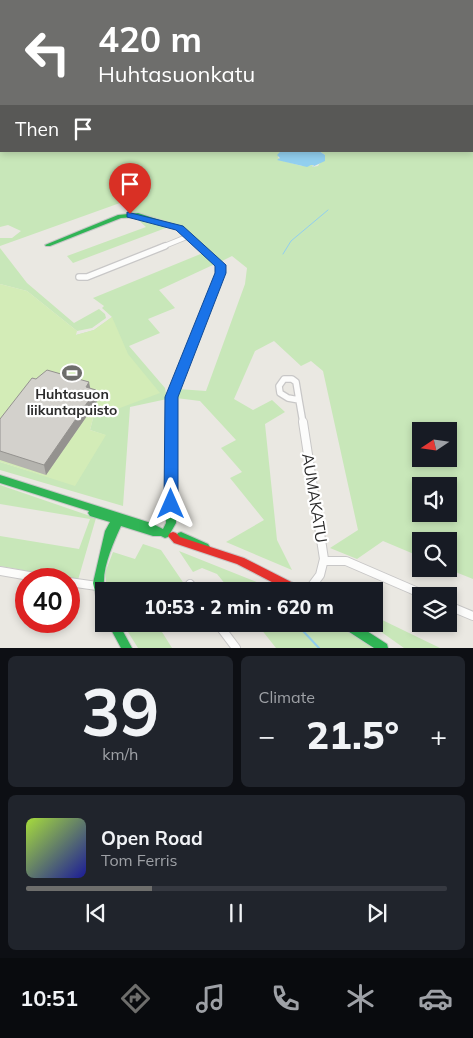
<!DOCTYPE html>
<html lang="en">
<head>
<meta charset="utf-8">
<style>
	body { margin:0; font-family:Mulish,sans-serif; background:#20242c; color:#f1f3f6; height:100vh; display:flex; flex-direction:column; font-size:19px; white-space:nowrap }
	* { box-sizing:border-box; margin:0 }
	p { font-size:16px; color:#9ea1a6 }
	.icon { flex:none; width:28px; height:28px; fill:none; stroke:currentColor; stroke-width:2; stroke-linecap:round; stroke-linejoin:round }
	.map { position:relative; height:648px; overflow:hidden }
	.details { display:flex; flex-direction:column; gap:8px; padding:8px; background:#0d0f14; flex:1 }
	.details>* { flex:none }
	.top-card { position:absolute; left:0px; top:0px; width:474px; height:152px; box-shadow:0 2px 8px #0003; background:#6e6e6c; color:#fff; overflow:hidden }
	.needle { width:32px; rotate:257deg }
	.tools { position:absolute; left:412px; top:422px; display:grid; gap:10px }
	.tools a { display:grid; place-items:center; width:45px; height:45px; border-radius:0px; background:#171b24; box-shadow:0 2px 8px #0003; font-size:25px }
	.speed { position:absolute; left:15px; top:568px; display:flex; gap:10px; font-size:25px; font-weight:700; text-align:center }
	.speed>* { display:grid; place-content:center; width:65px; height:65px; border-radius:50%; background:#171b24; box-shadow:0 2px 8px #0003; line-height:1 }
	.speed .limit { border:8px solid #d22; background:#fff; color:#111 }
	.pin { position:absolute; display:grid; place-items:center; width:42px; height:42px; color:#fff; margin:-51px -21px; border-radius:50% 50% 50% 0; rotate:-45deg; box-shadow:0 0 5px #0007 }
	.pin .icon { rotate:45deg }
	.me { position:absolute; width:55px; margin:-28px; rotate:0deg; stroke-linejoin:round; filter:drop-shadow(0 0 4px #0008) }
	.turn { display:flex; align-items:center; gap:18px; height:105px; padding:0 15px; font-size:22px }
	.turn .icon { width:65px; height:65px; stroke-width:2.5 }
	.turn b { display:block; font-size:35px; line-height:42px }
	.then { display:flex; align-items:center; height:48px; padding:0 15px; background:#0003; gap:10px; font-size:19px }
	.big { font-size:38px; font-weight:800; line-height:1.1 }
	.details .widget { flex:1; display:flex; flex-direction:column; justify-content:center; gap:8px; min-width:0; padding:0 18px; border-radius:8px; background:#20242c }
	.details .dial { align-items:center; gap:0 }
	.dial b { font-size:65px; line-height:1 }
	.song { display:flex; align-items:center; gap:15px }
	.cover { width:60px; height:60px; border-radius:8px; background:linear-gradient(135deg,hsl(80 70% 55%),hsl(240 70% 35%)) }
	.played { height:5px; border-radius:2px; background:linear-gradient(90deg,#6e6e6c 30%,#363941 30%) }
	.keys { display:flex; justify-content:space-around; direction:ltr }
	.heat { display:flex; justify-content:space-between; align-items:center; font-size:28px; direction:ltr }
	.details .tiles { flex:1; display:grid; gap:8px; grid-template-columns:1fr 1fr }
	.widget:last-child { grid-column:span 2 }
	.trip { position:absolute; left:95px; top:582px; width:288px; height:50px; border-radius:0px; background:#171b24; box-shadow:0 2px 8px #0003; font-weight:800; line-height:50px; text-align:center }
	.menu { display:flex; height:80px; justify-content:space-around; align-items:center; background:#090b0e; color:#9ea1a6 }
	.menu .icon { width:35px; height:35px }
	.menu .selected { color:#6e6e6c }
	.menu b { font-size:22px; color:#f1f3f6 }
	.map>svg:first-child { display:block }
	.green { fill:#c8e7b9; fill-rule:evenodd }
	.pitch { fill:#d3ecb7 }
	.water { fill:#92cfef }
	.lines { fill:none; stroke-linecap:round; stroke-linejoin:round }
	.stream-far1 { stroke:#92cfef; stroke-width:1 }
	.stream { stroke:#92cfef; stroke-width:2 }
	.street-far2-casing { stroke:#c8c7c7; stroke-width:6 }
	.street-far1-casing { stroke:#c8c7c7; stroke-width:8 }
	.street-casing { stroke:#c8c7c7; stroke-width:10 }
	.fast-casing { stroke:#c8c7c7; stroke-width:2 }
	.jam-casing { stroke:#c8c7c7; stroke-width:2 }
	.street-far2 { stroke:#fcfcfb; stroke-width:4.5 }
	.street-far1 { stroke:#fcfcfb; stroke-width:5.5 }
	.street { stroke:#fcfcfb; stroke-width:8 }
	.fast { fill:#30b455; fill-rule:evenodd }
	.jam { fill:#e5322d; fill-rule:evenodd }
	.wall { fill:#b5b4af }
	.shaded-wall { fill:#94928f }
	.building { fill:#d3d1cc; stroke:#94928f }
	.route { fill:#1a73e8; stroke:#114b97 }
	.labels { text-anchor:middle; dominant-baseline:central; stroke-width:4.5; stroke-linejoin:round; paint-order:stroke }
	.poi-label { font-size:14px; font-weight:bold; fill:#2c2c2c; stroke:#fff }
	.near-street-label { font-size:16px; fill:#2c2c2c; stroke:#fff }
</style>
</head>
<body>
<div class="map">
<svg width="473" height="648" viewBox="0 0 473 648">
	<rect width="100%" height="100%" fill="#eae8e2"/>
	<path class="green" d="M0 0H473V579L448 569 449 541H421V557L383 541 357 559 330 548 358 530 323 371 311 361 301 366 274 341 255 351 234 399 253 410 272 400 285 412 265 424 277 540 292 570 226 542 264 520 230 478 242 472 221 448 236 440 200 401 176 398 178 389 206 391 245 284 247 268 232 256 222 261 181 226H171L73 263 67 256 146 227 120 203 0 246V238H12L21 231 8 225 0 227V72L1 151H281L278 157 280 160 302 166 313 165 312 167 318 166 325 155 319 151H472V1H1L0 69ZM421 431H449V459H421ZM421 486H449V514H421Z
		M0 248 27 283 74 323 99 309 105 314 106 318 92 328 77 331 27 291 0 284Z
		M203 253 215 264 159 290 175 308 148 319 160 333 129 346 165 388 167 399 130 407 123 506 0 470V462L75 485 105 435 90 430 93 418 105 414 76 335 94 330 112 317 102 308 104 306 93 298Z
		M0 485 96 518 78 580 0 566V536L79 549 90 519 0 504Z
		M143 544 161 550 189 591H107L105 573 113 552 135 559Z
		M179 551 279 591H231L217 574 202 568 193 572Z
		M374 616 440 648H404L370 624H374Z
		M123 624H157L172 648H138Z
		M257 624H337L374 648H276Z"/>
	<path class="pitch" d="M0 284 27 291 77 331 76 335 94 330 112 317 128 354 160 393 93 418 90 430 106 435 75 486 0 462Z"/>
	<path class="water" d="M281 151H319L325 155V161L312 167 314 165H311L307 167 277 160 280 158 277 155Z"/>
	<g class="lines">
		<path class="stream-far1" d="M283 254 291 241 328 210"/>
		<path class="stream" d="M303 631 319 648"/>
		<defs>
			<path id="street-far2" d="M162 247 189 236"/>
			<path id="street-far1" d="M79 277H87L165 246
				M284 379H292L296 382 299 400 288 398 280 393 279 386Z
				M299 400 303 423"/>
			<path id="street" d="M303 422 324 559 320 575 308 591
				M326 561H346L427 596
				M0 571 47 579
				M69 582 97 586
				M190 584 195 591
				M449 606 473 616
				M218 624 236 648"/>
			<path id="fast" d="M138 213 181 227 222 264 224 273 176 397V523L168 537 165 538 161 536H153L121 526C113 544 100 572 105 591H104V614L100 612 99 609 93 583 105 531 110 522 90 516 88 513 89 511 0 483V475L151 523 163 529 166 523 168 397 218 273 217 266 177 229 138 217 121 218 50 246H46L45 245 118 215Z
				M181 532 208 544 210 547 208 550 205 551 178 539 176 536 178 533Z
				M108 624H119L132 648H121Z
				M342 624H356L387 644 388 648H374L343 628Z"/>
			<path id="jam" d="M173 532 176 533 180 537 244 558 303 588 304 591H289L237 564 174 543 168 536 170 533Z"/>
		</defs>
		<use href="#street-far2" class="street-far2-casing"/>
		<use href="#street-far1" class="street-far1-casing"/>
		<use href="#street" class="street-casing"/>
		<use href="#fast" class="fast-casing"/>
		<use href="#jam" class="jam-casing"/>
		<use href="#street-far2" class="street-far2"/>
		<use href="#street-far1" class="street-far1"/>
		<use href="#street" class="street"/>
		<use href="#fast" class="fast"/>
		<use href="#jam" class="jam"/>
	</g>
	<path class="wall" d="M36 379 90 388 98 400 46 475 0 460V419Z"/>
	<path class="shaded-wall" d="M89 382 91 392 86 387Z
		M96 390 98 400 46 475 44 465Z"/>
	<path class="building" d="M47 370 89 382 86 387 96 390 44 465 0 451V419L32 378 36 379Z"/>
	<path class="route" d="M127 212 183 226 226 265V273L178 397V504L176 508H166L164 504 165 397 215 273V266L176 230 127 217Z"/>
	<defs>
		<symbol id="stadium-bare" viewBox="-9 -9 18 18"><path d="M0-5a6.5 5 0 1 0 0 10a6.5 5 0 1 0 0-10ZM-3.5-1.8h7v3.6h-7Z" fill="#6e6e6c" stroke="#fff" stroke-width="2.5" paint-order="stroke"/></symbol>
	</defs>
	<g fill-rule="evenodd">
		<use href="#stadium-bare" x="58" y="359" width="28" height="28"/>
	</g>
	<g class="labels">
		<g class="poi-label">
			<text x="72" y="394">Huhtasuon<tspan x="72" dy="16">liikuntapuisto</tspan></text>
		</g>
		<g class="near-street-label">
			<text transform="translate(315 498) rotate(81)">AUMAKATU</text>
		</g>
	</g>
</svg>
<div class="tools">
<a><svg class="needle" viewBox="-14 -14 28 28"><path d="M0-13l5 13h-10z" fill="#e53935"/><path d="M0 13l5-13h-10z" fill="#9ea1a6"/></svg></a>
<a><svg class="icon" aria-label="sound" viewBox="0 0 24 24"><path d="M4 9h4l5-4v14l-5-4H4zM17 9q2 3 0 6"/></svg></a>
<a><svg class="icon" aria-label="search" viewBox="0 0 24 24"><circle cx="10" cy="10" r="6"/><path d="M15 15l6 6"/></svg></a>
<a><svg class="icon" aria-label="layers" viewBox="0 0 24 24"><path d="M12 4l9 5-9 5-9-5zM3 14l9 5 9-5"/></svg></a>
</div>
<div class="speed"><div class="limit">40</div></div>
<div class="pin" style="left:130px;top:214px;background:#d93025"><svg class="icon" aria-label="arrive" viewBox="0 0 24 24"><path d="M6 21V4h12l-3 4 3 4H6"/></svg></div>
<svg class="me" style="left:171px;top:504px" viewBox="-20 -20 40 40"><path d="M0-17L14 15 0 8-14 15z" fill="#1a73e8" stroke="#fff" stroke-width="4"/></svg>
<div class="trip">10:53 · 2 min · 620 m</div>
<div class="top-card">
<div class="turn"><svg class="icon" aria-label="left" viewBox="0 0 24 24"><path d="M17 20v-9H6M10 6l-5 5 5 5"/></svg><div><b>420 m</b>Huhtasuonkatu</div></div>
<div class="then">Then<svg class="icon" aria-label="arrive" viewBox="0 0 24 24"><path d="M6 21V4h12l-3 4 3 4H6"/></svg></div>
</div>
</div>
<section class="details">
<div class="tiles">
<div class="widget dial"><b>39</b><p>km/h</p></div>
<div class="widget"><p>Climate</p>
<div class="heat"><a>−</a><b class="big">21.5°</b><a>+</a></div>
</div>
<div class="widget">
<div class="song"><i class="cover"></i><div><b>Open Road</b><p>Tom Ferris</p></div></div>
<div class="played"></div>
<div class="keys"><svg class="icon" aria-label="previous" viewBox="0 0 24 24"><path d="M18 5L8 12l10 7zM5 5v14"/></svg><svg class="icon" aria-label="pause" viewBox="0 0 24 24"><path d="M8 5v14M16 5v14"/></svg><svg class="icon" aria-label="next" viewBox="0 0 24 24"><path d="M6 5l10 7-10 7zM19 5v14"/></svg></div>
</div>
</div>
</section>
<nav class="menu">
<b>10:51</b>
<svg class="icon selected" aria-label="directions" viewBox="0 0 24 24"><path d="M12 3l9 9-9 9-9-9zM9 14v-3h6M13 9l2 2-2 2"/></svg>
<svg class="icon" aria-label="music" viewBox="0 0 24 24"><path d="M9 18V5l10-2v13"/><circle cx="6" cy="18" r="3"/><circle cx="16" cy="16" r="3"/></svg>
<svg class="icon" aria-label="phone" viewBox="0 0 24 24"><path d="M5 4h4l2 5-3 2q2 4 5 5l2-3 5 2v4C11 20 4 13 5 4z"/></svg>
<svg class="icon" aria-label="climate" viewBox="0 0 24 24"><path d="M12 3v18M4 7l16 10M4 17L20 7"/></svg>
<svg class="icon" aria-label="car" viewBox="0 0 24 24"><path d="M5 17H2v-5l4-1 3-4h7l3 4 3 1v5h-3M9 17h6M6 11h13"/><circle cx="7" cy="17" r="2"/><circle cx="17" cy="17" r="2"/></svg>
</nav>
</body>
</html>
